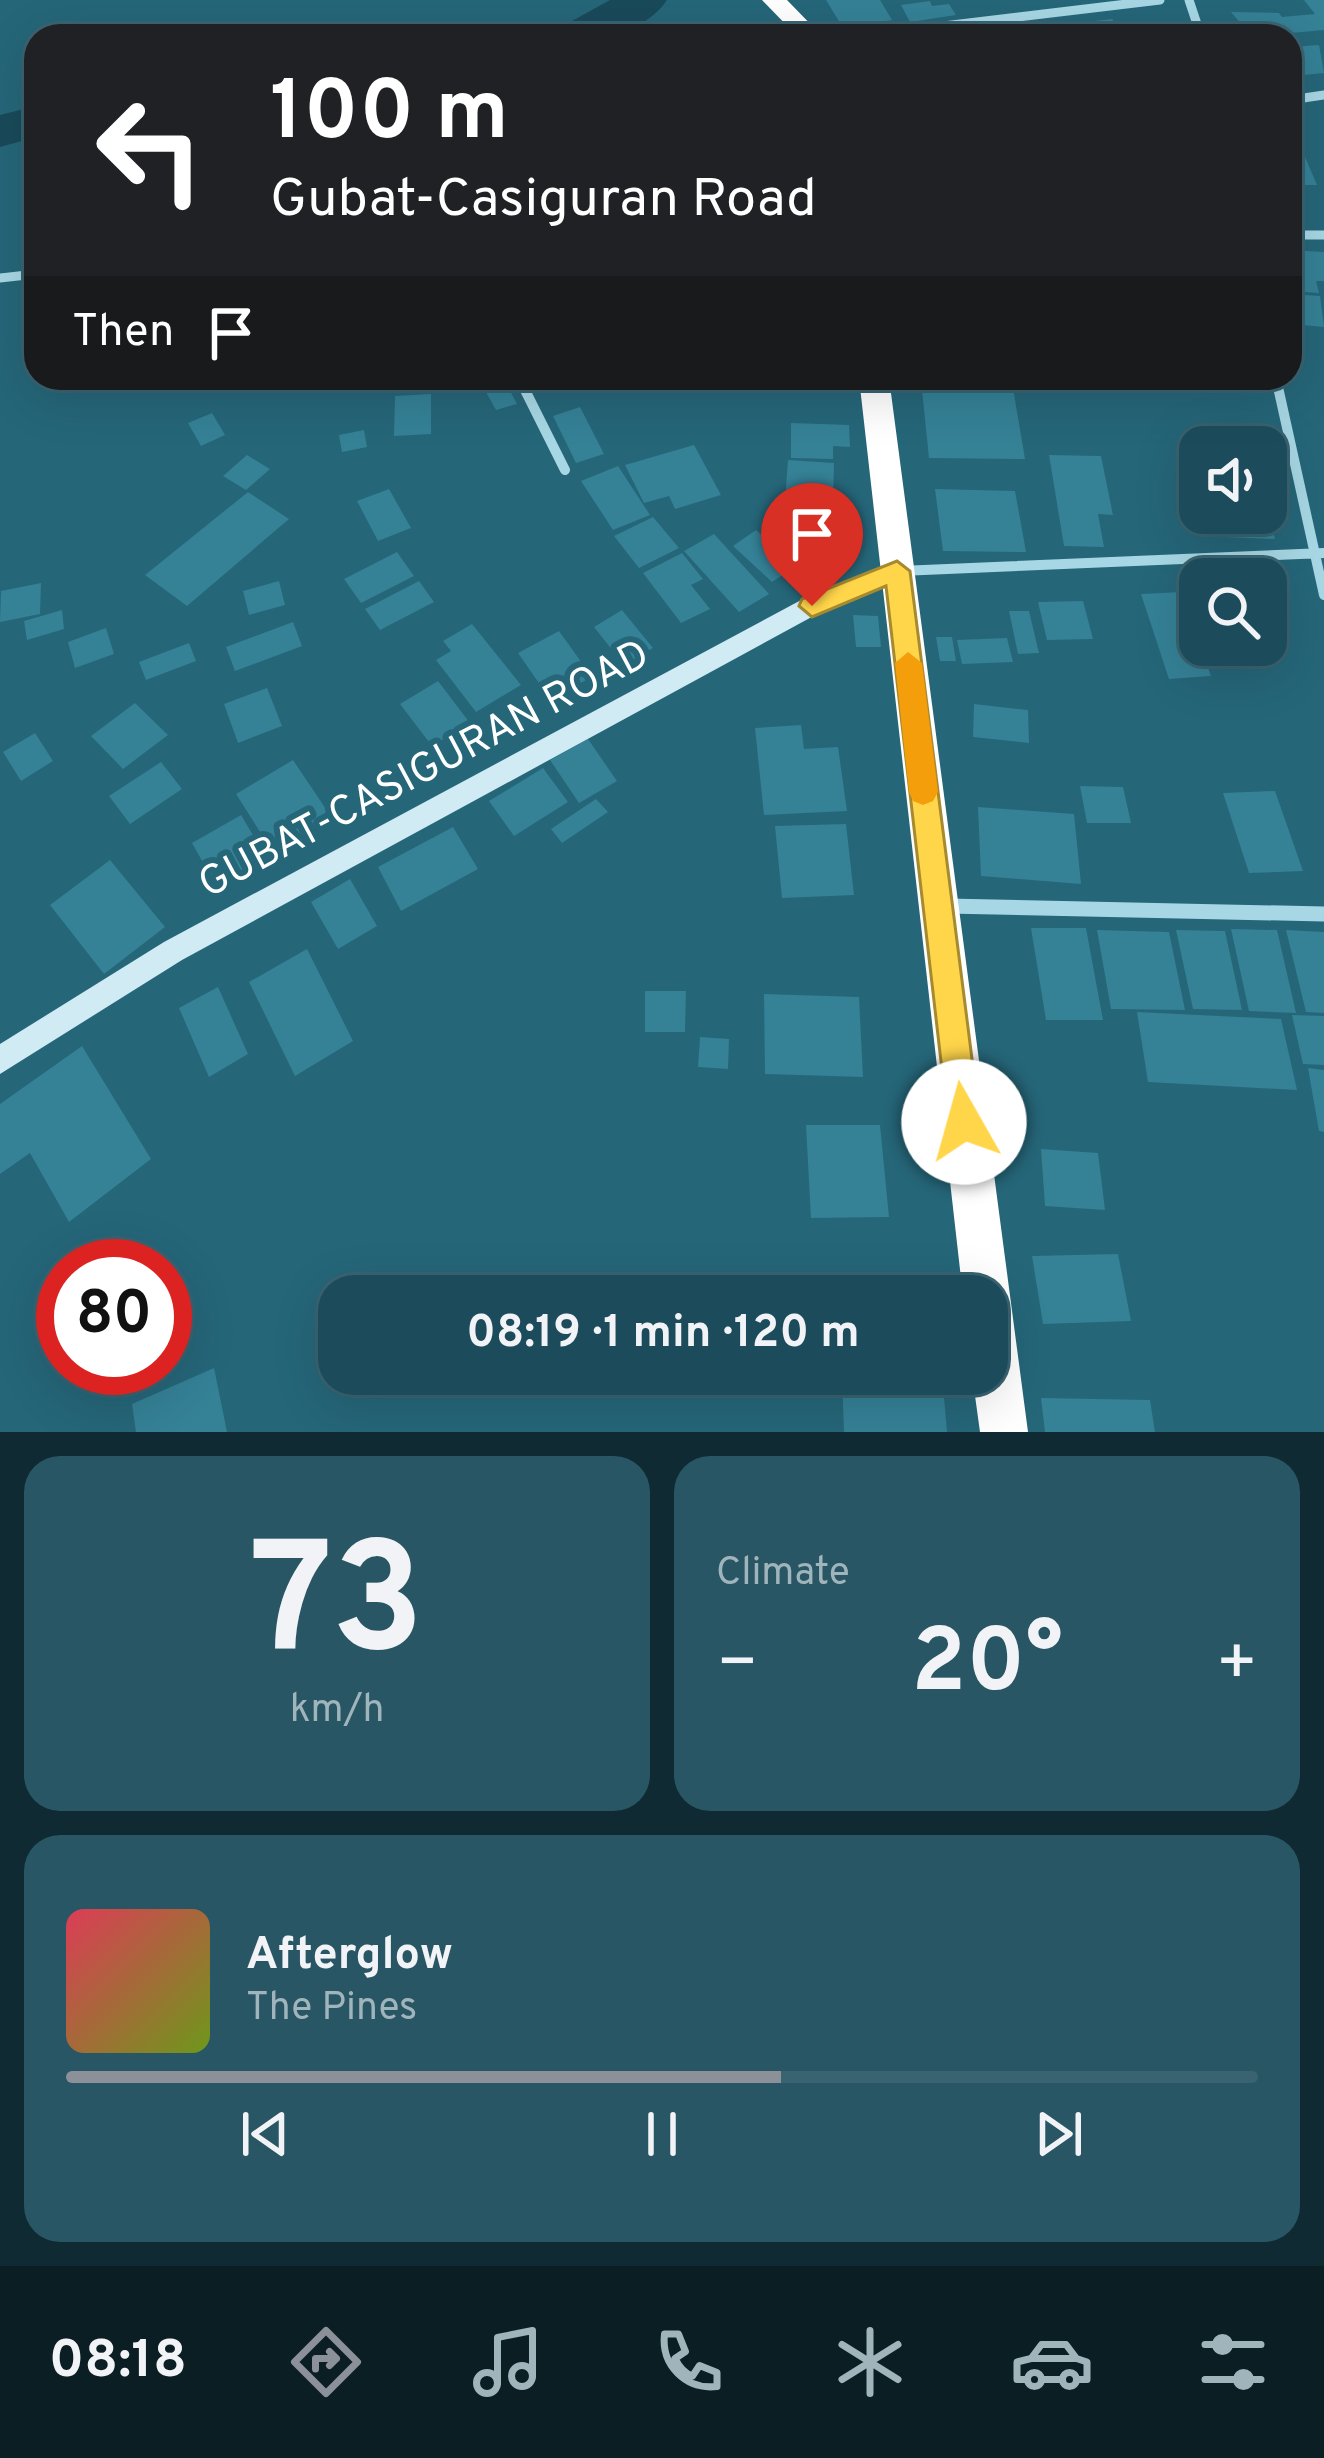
<!DOCTYPE html>
<html lang="en">
<head>
<meta charset="utf-8">
<style>
	body { margin:0; font-family:Overpass,sans-serif; background:#295664; color:#f1f3f6; height:100vh; display:flex; flex-direction:column; font-size:45px; white-space:nowrap }
	* { box-sizing:border-box; margin:0 }
	p { font-size:39px; color:#a0b4bb }
	.icon { flex:none; width:66px; height:66px; fill:none; stroke:currentColor; stroke-width:2; stroke-linecap:round; stroke-linejoin:round }
	.map { position:relative; height:1432px; overflow:hidden }
	.panel { display:flex; flex-direction:column; gap:24px; padding:24px; background:#0f2a32; flex:1 }
	.panel>* { flex:none }
	.hud { position:absolute; left:24px; top:24px; width:1278px; height:366px; border-radius:36px; box-shadow:0 12px 48px #0002,0 0 0 3px #3a6371; background:#202124; color:#fff; overflow:hidden }
	.fabs { position:absolute; left:1179px; top:426px; display:grid; gap:24px }
	.fabs a { display:grid; place-items:center; width:108px; height:108px; border-radius:24px; background:#1c4c5b; box-shadow:0 12px 48px #0002,0 0 0 3px #3a6371; font-size:60px }
	.speed { position:absolute; left:36px; top:1239px; display:flex; gap:24px; font-size:60px; font-weight:700; text-align:center }
	.speed>* { display:grid; place-content:center; width:156px; height:156px; border-radius:50%; background:#1c4c5b; box-shadow:0 12px 48px #0002,0 0 0 3px #3a6371; line-height:1 }
	.speed .limit { border:18px solid #d22; background:#fff; color:#111 }
	.pin { position:absolute; display:grid; place-items:center; width:102px; height:102px; color:#fff; margin:-123px -51px; border-radius:50% 50% 50% 0; rotate:-45deg; box-shadow:0 0 12px #0007 }
	.pin .icon { rotate:45deg }
	.me { position:absolute; width:132px; margin:-66px; rotate:353deg; stroke-linejoin:round; filter:drop-shadow(0 0 9px #0008) }
	.turn { display:flex; align-items:center; gap:42px; height:252px; padding:0 48px; font-size:54px }
	.turn .icon { width:156px; height:156px; stroke-width:2.5 }
	.turn b { display:block; font-size:84px; line-height:102px }
	.then { display:flex; align-items:center; height:114px; padding:0 48px; background:#0003; gap:24px; font-size:45px }
	.big { font-size:90px; font-weight:700; line-height:1.1 }
	.panel .card { flex:1; display:flex; flex-direction:column; justify-content:center; gap:18px; min-width:0; padding:0 42px; border-radius:36px; background:#295664 }
	.panel .dial { align-items:center; gap:0 }
	.dial b { font-size:156px; line-height:1 }
	.song { display:flex; align-items:center; gap:36px }
	.cover { width:144px; height:144px; border-radius:18px; background:linear-gradient(135deg,hsl(350 70% 55%),hsl(80 70% 35%)) }
	.played { height:12px; border-radius:6px; background:linear-gradient(90deg,#8c9099 60%,#3a6371 60%) }
	.keys { display:flex; justify-content:space-around; direction:ltr }
	.heat { display:flex; justify-content:space-between; align-items:center; font-size:66px; direction:ltr }
	.panel .tiles { flex:1; display:grid; gap:24px; grid-template-columns:1fr 1fr }
	.card:last-child { grid-column:span 2 }
	.trip { position:absolute; left:318px; top:1275px; width:690px; height:120px; border-radius:36px; background:#1c4c5b; box-shadow:0 12px 48px #0002,0 0 0 3px #3a6371; font-weight:700; line-height:120px; text-align:center }
	.tabs { display:flex; height:192px; justify-content:space-around; align-items:center; background:#0b1e24; color:#a0b4bb }
	.tabs .icon { width:84px; height:84px }
	.tabs .selected { color:#8c9099 }
	.tabs b { font-size:54px; color:#f1f3f6 }
	.map>svg:first-child { display:block }
	.lines { fill:none; stroke-linecap:round; stroke-linejoin:round }
	.river { fill:#194a5a; fill-rule:evenodd }
	.building { fill:#358196 }
	.street-far2 { stroke:#a7d7e4; stroke-width:9 }
	.street-far1 { stroke:#a7d7e4; stroke-width:10 }
	.street { stroke:#a7d7e4; stroke-width:15 }
	.secondary { fill:#d0ebf4; fill-rule:evenodd }
	.highway { fill:#fff; fill-rule:evenodd }
	.route { fill:#ffd54a; stroke:#a68a30; stroke-width:3 }
	.slow { fill:#f59e0b }
	.labels { text-anchor:middle; dominant-baseline:central; stroke-width:12; stroke-linejoin:round; paint-order:stroke }
	.street-label { font-size:42px; fill:#fff; stroke:#256679 }
</style>
</head>
<body>
<div class="map">
<svg width="1324" height="1432" viewBox="0 0 1324 1432">
	<rect width="100%" height="100%" fill="#256679"/>
	<g class="lines">
		<path class="river" d="M610 0H667C642 37 596 36 556 36L563 26Z
			M36 106V137L0 147V115Z"/>
	</g>
	<path class="building" d="M826 0H880L892 20 843 28Z
		M1304 0H1324V30L1291 33 1283 23 1290 36H1231L1247 31 1231 12 1279 13 1282 17 1315 14Z
		M930 1 932 6 949 4 956 15 910 22 901 5Z
		M1112 19 1125 36H1087L1078 23Z
		M1319 45 1324 73 1304 75 1299 66 1292 67 1290 47Z
		M1290 145H1300L1317 185H1290Z
		M1290 250 1324 252V281H1316L1319 293 1290 291Z
		M1290 294 1320 296 1324 327 1291 324Z
		M921 380 1012 382 1025 459 929 458Z
		M507 385 517 404 496 410 486 392Z
		M431 394V434L394 436 395 396Z
		M580 407 604 454 576 463 553 416Z
		M212 413 225 435 201 446 188 423Z
		M791 423 849 425 850 447 833 446V459L791 458Z
		M364 430 367 447 342 452 339 435Z
		M694 445 721 495 675 509 669 496 644 503 625 465Z
		M247 455 270 469 246 490 223 476Z
		M1049 455 1101 456 1113 515 1098 514 1104 547 1064 546Z
		M788 460 834 463 833 504 785 500Z
		M618 466 650 515 613 530 581 481Z
		M1190 483H1200V513H1268L1275 539 1202 536Z
		M389 489 411 528 378 541 357 501Z
		M935 489 1015 491 1026 552 943 551Z
		M248 492 289 519 187 606 145 575Z
		M805 504 837 528 800 557 769 533Z
		M653 517 679 548 639 568 614 536Z
		M756 530 796 566 772 582 733 546Z
		M714 534 769 594 739 612 684 551Z
		M397 552 414 576 361 603 344 579Z
		M682 553 703 579 691 585 710 609 681 623 643 573Z
		M279 581 285 605 249 615 243 591Z
		M419 581 434 602 380 630 365 609Z
		M41 583 40 614 0 622 1 591Z
		M1182 592 1200 645 1211 676 1169 679 1141 594Z
		M1083 601 1093 639 1047 640 1038 602Z
		M62 610 64 629 27 640 24 621Z
		M622 610 653 648 624 665 594 627Z
		M1009 611H1029L1039 653 1018 654Z
		M853 615 878 616 881 647H856Z
		M293 622 302 646 235 671 226 647Z
		M472 624 521 685 476 712 436 660 451 651 443 641Z
		M106 628 114 654 75 668 68 642Z
		M559 631 592 677 550 699 518 653Z
		M936 637H952L956 661H940Z
		M1007 638 1013 662 962 664 957 640Z
		M189 643 196 661 146 680 139 662Z
		M438 681 470 723 432 746 400 704Z
		M267 688 282 726 238 743 224 704Z
		M135 703 168 735 123 769 91 736Z
		M974 704 1028 710 1029 743 973 737Z
		M801 725 804 749 838 747 847 811 764 815 755 728Z
		M35 733 53 761 21 781 3 752Z
		M588 739 617 781 579 803 550 760Z
		M293 760 332 818 274 854 236 794Z
		M161 762 182 789 130 824 109 796Z
		M543 768 568 802 514 836 489 801Z
		M1080 786 1123 787 1131 823H1087Z
		M1275 791 1303 871 1249 873 1223 793Z
		M596 799 608 812 562 843 551 829Z
		M978 807 1074 814 1081 884 981 876Z
		M241 815 270 864 238 884 228 865 210 875 192 843Z
		M846 824 854 895 782 898 775 826Z
		M453 827 478 869 401 911 378 867Z
		M110 860 165 927 104 974 50 905Z
		M350 879 377 926 338 949 311 902Z
		M1031 928H1086L1103 1020H1046Z
		M1231 929 1277 930 1296 1013 1249 1011Z
		M1097 930 1169 932 1185 1010 1111 1009Z
		M1176 930 1225 931 1242 1010 1193 1009Z
		M1286 930 1324 932V1013L1306 1012Z
		M307 949 353 1041 295 1076 249 982Z
		M218 987 248 1054 209 1077 179 1008Z
		M645 991H686L685 1032H645Z
		M764 994 859 997 863 1077 765 1074Z
		M1137 1012 1281 1019 1297 1090 1148 1082Z
		M1292 1015 1324 1016V1065L1303 1064Z
		M700 1037 729 1039 728 1069 698 1067Z
		M82 1046 151 1159 69 1222 30 1153 0 1174V1104Z
		M1308 1068 1324 1070V1132L1319 1131Z
		M806 1125H880L889 1217 811 1218Z
		M1041 1149 1098 1153 1105 1210 1045 1206Z
		M1118 1254 1131 1321 1043 1324 1032 1256Z
		M214 1368 227 1432H136L132 1404Z
		M842 1374H942L947 1432H844Z
		M1041 1398 1150 1400 1155 1432H1045Z"/>
	<g class="lines">
		<path class="street-far2" d="M1189 0 1201 36
			M860 36 1160 0
			M1290 100 1324 95
			M1290 235H1324
			M0 278 36 274"/>
		<path class="street-far1" d="M519 378 565 470
			M1276 378 1324 595
			M900 571 1324 553"/>
		<path class="street" d="M947 906 1324 914"/>
		<path class="secondary" d="M897 562 908 571 905 577 819 613 182 960 0 1074V1044L164 942 803 599Z"/>
		<path class="highway" d="M762 0H787L822 36H797Z
			M859 378H889L1028 1432H980L972 1374H987V1296H963Z"/>
	</g>
	<path class="route" d="M897 561 910 571 980 1122 975 1134 964 1139 952 1134 948 1122 886 586 812 617 799 606 802 599Z"/>
	<path class="slow" d="M908 652 922 663 938 792 933 801 923 805 913 801 909 792 895 663Z"/>
	<g class="labels">
		<g class="street-label">
			<text transform="translate(425 771) rotate(-28)">GUBAT-CASIGURAN ROAD</text>
		</g>
	</g>
</svg>
<div class="fabs">
<a><svg class="icon" aria-label="sound" viewBox="0 0 24 24"><path d="M4 9h4l5-4v14l-5-4H4zM17 9q2 3 0 6"/></svg></a>
<a><svg class="icon" aria-label="search" viewBox="0 0 24 24"><circle cx="10" cy="10" r="6"/><path d="M15 15l6 6"/></svg></a>
</div>
<div class="speed"><div class="limit">80</div></div>
<div class="pin" style="left:812px;top:606px;background:#d93025"><svg class="icon" aria-label="arrive" viewBox="0 0 24 24"><path d="M6 21V4h12l-3 4 3 4H6"/></svg></div>
<svg class="me" style="left:964px;top:1122px" viewBox="-20 -20 40 40"><circle r="19" fill="#fff"/><path d="M0-13L10 11 0 6-10 11z" fill="#ffd54a"/></svg>
<div class="trip">08:19 · 1 min · 120 m</div>
<div class="hud">
<div class="turn"><svg class="icon" aria-label="left" viewBox="0 0 24 24"><path d="M17 20v-9H6M10 6l-5 5 5 5"/></svg><div><b>100 m</b>Gubat-Casiguran Road</div></div>
<div class="then">Then<svg class="icon" aria-label="arrive" viewBox="0 0 24 24"><path d="M6 21V4h12l-3 4 3 4H6"/></svg></div>
</div>
</div>
<section class="panel">
<div class="tiles">
<div class="card dial"><b>73</b><p>km/h</p></div>
<div class="card"><p>Climate</p>
<div class="heat"><a>−</a><b class="big">20°</b><a>+</a></div>
</div>
<div class="card">
<div class="song"><i class="cover"></i><div><b>Afterglow</b><p>The Pines</p></div></div>
<div class="played"></div>
<div class="keys"><svg class="icon" aria-label="previous" viewBox="0 0 24 24"><path d="M18 5L8 12l10 7zM5 5v14"/></svg><svg class="icon" aria-label="pause" viewBox="0 0 24 24"><path d="M8 5v14M16 5v14"/></svg><svg class="icon" aria-label="next" viewBox="0 0 24 24"><path d="M6 5l10 7-10 7zM19 5v14"/></svg></div>
</div>
</div>
</section>
<nav class="tabs">
<b>08:18</b>
<svg class="icon selected" aria-label="directions" viewBox="0 0 24 24"><path d="M12 3l9 9-9 9-9-9zM9 14v-3h6M13 9l2 2-2 2"/></svg>
<svg class="icon" aria-label="music" viewBox="0 0 24 24"><path d="M9 18V5l10-2v13"/><circle cx="6" cy="18" r="3"/><circle cx="16" cy="16" r="3"/></svg>
<svg class="icon" aria-label="phone" viewBox="0 0 24 24"><path d="M5 4h4l2 5-3 2q2 4 5 5l2-3 5 2v4C11 20 4 13 5 4z"/></svg>
<svg class="icon" aria-label="climate" viewBox="0 0 24 24"><path d="M12 3v18M4 7l16 10M4 17L20 7"/></svg>
<svg class="icon" aria-label="car" viewBox="0 0 24 24"><path d="M5 17H2v-5l4-1 3-4h7l3 4 3 1v5h-3M9 17h6M6 11h13"/><circle cx="7" cy="17" r="2"/><circle cx="17" cy="17" r="2"/></svg>
<svg class="icon" aria-label="filters" viewBox="0 0 24 24"><path d="M4 7h16M4 17h16"/><circle cx="9" cy="7" r="2"/><circle cx="15" cy="17" r="2"/></svg>
</nav>
</body>
</html>
